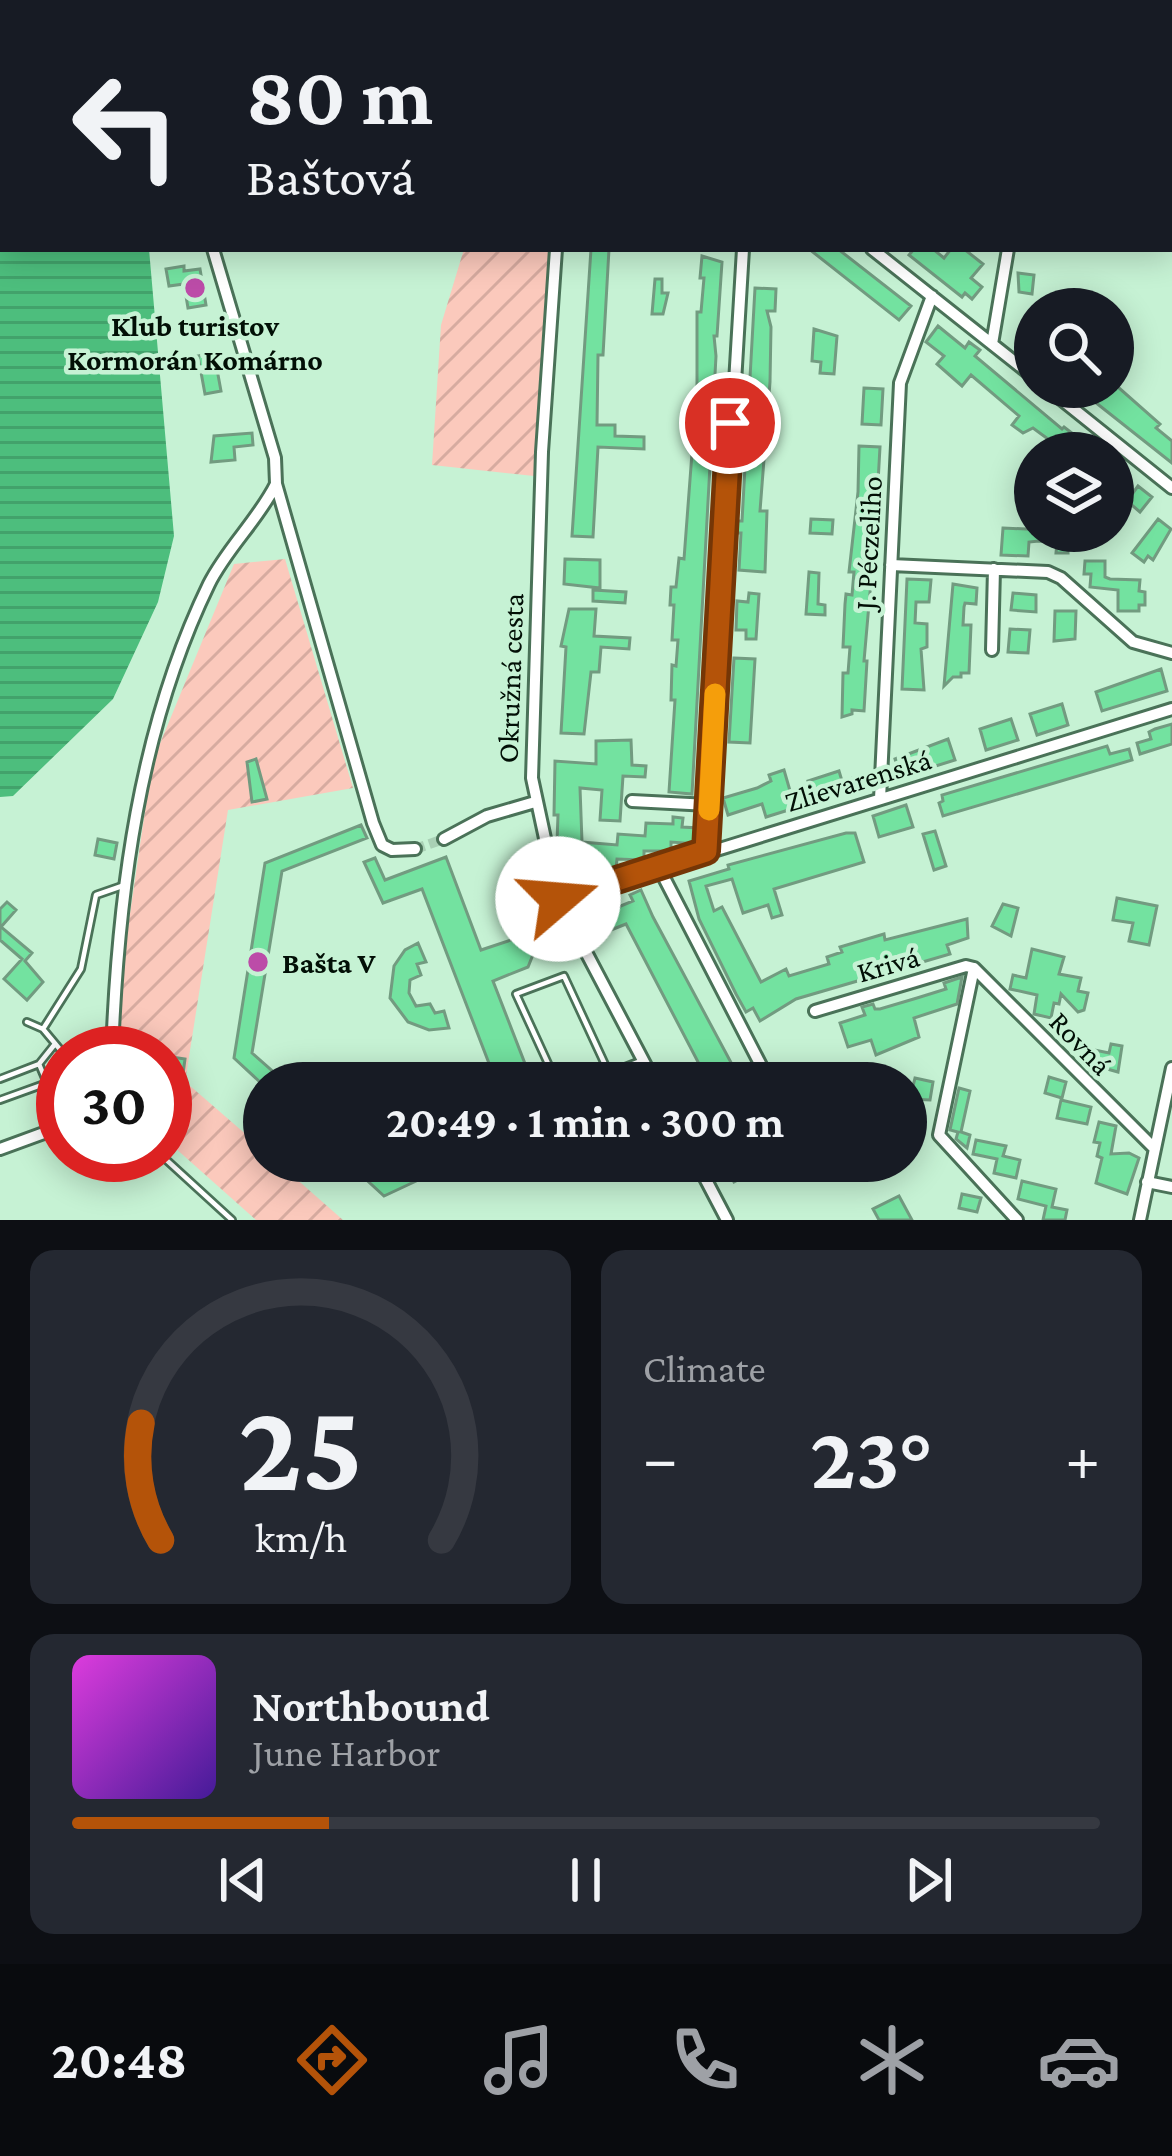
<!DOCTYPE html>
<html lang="en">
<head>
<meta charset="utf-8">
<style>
	body { margin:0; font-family:"Crimson Pro",serif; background:#242831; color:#f1f3f6; height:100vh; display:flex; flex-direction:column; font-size:45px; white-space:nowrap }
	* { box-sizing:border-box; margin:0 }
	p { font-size:39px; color:#9ea1a6 }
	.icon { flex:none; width:66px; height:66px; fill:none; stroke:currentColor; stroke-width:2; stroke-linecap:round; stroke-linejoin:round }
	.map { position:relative; height:1220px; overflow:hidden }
	.drawer { display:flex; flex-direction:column; gap:30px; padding:30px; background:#0d0f14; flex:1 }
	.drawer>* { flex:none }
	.banner { position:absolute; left:0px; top:0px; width:1173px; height:252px; box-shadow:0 6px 30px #0003; background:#171b24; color:#f1f3f6; overflow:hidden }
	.fabs { position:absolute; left:1014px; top:288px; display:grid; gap:24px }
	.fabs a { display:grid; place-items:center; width:120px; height:120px; border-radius:50%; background:#171b24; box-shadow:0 6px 30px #0003; font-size:60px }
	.speed { position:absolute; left:36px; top:1026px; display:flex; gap:24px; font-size:60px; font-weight:700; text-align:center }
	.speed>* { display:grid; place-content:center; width:156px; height:156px; border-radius:50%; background:#171b24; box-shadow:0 6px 30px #0003; line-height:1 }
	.speed .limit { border:18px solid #d22; background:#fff; color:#111 }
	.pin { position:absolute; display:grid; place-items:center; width:102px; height:102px; color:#fff; margin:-51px; border:6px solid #fff; border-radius:50%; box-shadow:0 3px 12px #0007 }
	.me { position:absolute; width:132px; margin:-66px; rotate:72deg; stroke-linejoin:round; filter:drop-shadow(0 0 9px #0008) }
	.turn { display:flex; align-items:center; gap:42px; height:252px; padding:0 48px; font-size:54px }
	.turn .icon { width:156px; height:156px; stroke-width:2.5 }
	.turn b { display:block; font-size:84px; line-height:102px }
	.big { font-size:90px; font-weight:700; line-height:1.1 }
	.drawer .card { flex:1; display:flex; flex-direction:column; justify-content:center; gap:18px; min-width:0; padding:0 42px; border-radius:24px; background:#242831 }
	.drawer .dial { align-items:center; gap:0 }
	.dial svg { height:312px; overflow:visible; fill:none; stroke:#363941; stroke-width:7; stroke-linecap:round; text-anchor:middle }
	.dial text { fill:#f1f3f6; stroke:none }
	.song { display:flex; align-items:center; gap:36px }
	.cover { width:144px; height:144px; border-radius:18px; background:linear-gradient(135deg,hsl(300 70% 55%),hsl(260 70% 35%)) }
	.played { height:12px; border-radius:6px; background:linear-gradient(90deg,#b45309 25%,#363941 25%) }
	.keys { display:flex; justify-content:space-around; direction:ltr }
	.heat { display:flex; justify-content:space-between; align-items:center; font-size:66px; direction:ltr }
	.drawer .tiles { flex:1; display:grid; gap:30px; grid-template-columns:1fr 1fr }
	.card:last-child { grid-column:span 2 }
	.trip { position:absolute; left:243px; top:1062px; width:684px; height:120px; border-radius:60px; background:#171b24; box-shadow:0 6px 30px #0003; font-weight:700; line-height:120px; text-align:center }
	.tabs { display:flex; height:192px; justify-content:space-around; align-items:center; background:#090b0e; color:#9ea1a6 }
	.tabs .icon { width:84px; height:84px }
	.tabs .on { color:#b45309 }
	.tabs b { font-size:54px; color:#f1f3f6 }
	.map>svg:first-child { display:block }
	.garden { fill:url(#garden-furrows) }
	.water { fill:url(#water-rules) }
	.building { fill:#73e2a0; stroke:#729b80; stroke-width:3 }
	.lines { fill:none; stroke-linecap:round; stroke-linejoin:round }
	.street-tunnel { stroke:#a9d0b5; stroke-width:10; stroke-dasharray:10 5; stroke-linecap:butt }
	.lane-casing { stroke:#4a7258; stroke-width:10 }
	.street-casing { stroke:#4a7258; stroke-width:16 }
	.lane { stroke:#fff; stroke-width:4.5 }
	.street { stroke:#fff; stroke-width:10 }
	.route-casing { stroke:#753606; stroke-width:30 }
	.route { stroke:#b45309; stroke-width:21 }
	.slow { stroke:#f59e0b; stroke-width:21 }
	.poi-dot { fill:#bc4ca8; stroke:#c6f2d4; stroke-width:4.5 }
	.labels { text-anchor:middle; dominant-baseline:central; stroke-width:9; stroke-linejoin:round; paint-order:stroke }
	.poi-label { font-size:30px; font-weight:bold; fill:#020f06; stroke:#c6f2d4 }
	.street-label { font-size:30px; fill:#020f06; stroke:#c6f2d4 }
</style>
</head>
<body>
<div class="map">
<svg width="1172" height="1220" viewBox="0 0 1172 1220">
	<defs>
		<pattern id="garden-furrows" width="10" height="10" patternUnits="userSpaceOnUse" patternTransform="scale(3)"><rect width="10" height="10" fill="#fbc9bc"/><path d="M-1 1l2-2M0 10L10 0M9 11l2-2" fill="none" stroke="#d6aba0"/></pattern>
		<pattern id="water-rules" width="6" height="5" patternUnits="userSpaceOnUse" patternTransform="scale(3)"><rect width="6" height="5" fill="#4dbe7d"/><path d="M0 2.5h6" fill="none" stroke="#42a26b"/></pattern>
	</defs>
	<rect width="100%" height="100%" fill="#c6f2d4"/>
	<path class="garden" d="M464 249H554L534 476 432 465 441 325Z
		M285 559 353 788 228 810 185 1082 165 1089V1053H117L118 996 152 763 234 564Z
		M189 1085 264 1150V1161H276L343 1220H256L165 1139V1095Z"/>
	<path class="water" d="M0 0 34 3H3V249H149L174 536 158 602 113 699 13 796 0 797Z"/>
	<path class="building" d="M591 249H609L603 355H598L597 425H615V436L644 437V449L598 447 593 537 572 536Z
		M809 249H838L911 306 899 320Z
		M914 249H933L944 258 951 249H964L983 264 971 278 982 287 972 299 965 293 962 297 909 255Z
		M702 256 722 262 717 336H714L716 356 692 794 669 792 675 700H671L672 665 676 666 678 640H672L674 605H670L671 587H676L679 558 684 559 697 387V312H701L704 278H700Z
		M184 266V271L200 269 206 305 188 308 184 284 169 286 166 269Z
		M1018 273 1034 275 1032 294 1019 292Z
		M655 279H662V293H668L663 314H652Z
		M755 288 776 289 775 311H767L771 327 770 382 760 511H767L765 572 739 570 741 533H736V521H742Z
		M938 326 965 348 969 342 980 350 975 356 1062 429 1064 427 1098 453H1067L1033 428 1023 433 1012 425 1019 416 971 375 962 386 937 364 944 356 926 342Z
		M814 329 837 336 834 374 820 373 821 362 812 361Z
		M214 353 221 391 205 394 198 356Z
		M1076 387H1118L1160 424 1156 428 1172 441V463Z
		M864 388 883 389 881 425 862 424Z
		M252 433 253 445 234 447 235 460 211 462 214 436Z
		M859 446 880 447 875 536 864 661H867L864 711 852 710V714L842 717 843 673H848L850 647H843L845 604 846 594 852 595 854 572H849L858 492Z
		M1138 486 1152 497 1140 512 1127 501Z
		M811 519 833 520 832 534 810 533Z
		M1158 519 1171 529 1153 560 1148 556 1144 562 1132 553Z
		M1003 528 1067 531 1068 553H1056L1057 542 1039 541 1029 542 1028 556 1001 555Z
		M565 559 600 560V588L564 584Z
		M1085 561H1105V577L1110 579 1140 580 1139 591 1145 592V605H1139V611H1118V590L1090 587 1091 574H1084Z
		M809 572 819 573 818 604 825 605V615L806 614Z
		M907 579 931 580 929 602H916L915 623 927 624V647L921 649 924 690 902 689Z
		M953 584 977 588 976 604 965 603 964 607 963 625H971L969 673H961V677H953L944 686Z
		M593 590 626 592 625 603 593 601Z
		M749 593 759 594 756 639H746V630H736L737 601 748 602Z
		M1013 593 1036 595V612L1011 610Z
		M569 609H596L594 636 630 638 629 649 601 647 599 672H591L584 734 561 733 566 647 561 646Z
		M1055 611H1076L1075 639 1054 641Z
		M1010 629 1030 630 1028 653 1008 652Z
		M734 658 755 659 750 743 729 742Z
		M1161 669 1167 691 1102 711 1096 692Z
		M1062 704 1068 725 1037 735 1030 714Z
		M1011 719 1018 740 986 750 980 729Z
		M1172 724V744L1140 754 1137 743 1151 739 1149 732 1155 729Z
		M948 739 955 760 900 777 895 759Z
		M631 740 632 765 646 766 645 777 623 776 620 821 600 820 602 790 580 788 582 842 617 845 618 834 645 836 646 823 673 824V817L683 818 682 827 699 828 698 844 671 842V851H644V860L617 859 616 868 565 870 566 842H557L558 815H554L555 761 596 764V741Z
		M1107 746 1110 754 1129 749 1132 760 943 816 939 803 943 801 942 795Z
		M256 759 267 799 252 802 247 762Z
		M784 770 795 808 766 817 762 804 728 815 723 798 757 788 771 781 769 775Z
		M839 771 842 781 864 775 867 786 814 802 808 781Z
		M906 805 913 827 879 837 873 816Z
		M361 825 367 838 282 871 252 1053 286 1083H261L234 1058 265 863Z
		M935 831 946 866 934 870 923 834Z
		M846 833H855L864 862 774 889 782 915 772 918 768 905 743 913 732 879 706 886 714 911 722 907 761 982 786 969 789 976 829 964 827 957 842 952 840 947 884 934 885 940 967 919 968 938 947 945 950 954 796 999 760 1021 753 1008 746 1012 736 994 699 919 689 881 729 869 728 865Z
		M98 839 117 843 114 859 95 855Z
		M446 857 481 950 520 937 529 942 534 952 528 967 493 981 529 1074 505 1083H449L490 1066 422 889 383 903 364 862 375 858 385 880Z
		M641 890 653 917 742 1083H709L626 924 596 936 586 913 597 908 600 915 611 910 633 901 630 895Z
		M1117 898 1157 906 1149 945 1129 941 1133 923 1113 920Z
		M7 902 16 910 1 927 32 953 25 961 43 982 27 1000 4 979 22 959 0 940V909Z
		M1003 904 1018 908 1011 936 992 926Z
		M418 943 426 962 417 964 421 975 410 980 409 993 416 1006 430 1004 435 1013 444 1011 449 1028 429 1030 408 1022 390 998 394 966 405 950Z
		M1032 949 1064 957 1059 974 1081 978 1078 991 1088 993 1084 1010 1078 1012 1061 994 1059 1004 1054 1003 1051 1018 1034 1014 1037 995 1010 989 1013 975 1026 978Z
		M962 977 957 1004 914 1018 919 1037 876 1055 871 1040 848 1047 840 1023 865 1015 862 1007 873 1004 875 1009H880L917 998 946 989 944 983Z
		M1111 1044 1122 1046 1118 1072 1082 1062 1085 1048 1109 1053Z
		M165 1056 185 1059 183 1074 165 1071Z
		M1049 1077 1066 1082 1062 1098 1045 1093Z
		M915 1078 933 1082 930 1100 910 1099Z
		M959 1088 970 1091 961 1132 970 1135 967 1148 956 1139 958 1132 950 1130Z
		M1061 1100 1091 1107 1087 1124 1057 1118Z
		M1099 1122 1116 1126 1111 1154 1129 1153 1139 1158 1127 1194 1096 1183 1102 1158 1097 1156 1100 1143 1094 1142Z
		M976 1140 1006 1146 1003 1156 1020 1160 1016 1178 994 1173 997 1159 973 1154Z
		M346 1161H375L390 1174 419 1161H459L384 1196Z
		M723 1161H742L749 1174 734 1182Z
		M1022 1181 1056 1189 1052 1207 1067 1210 1065 1220H1043L1046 1206 1018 1199Z
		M962 1194 981 1198 977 1212 959 1208Z
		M899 1196 912 1220H879L873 1209Z"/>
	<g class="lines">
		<path class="street-tunnel" d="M415 849 444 839"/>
		<defs>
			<path id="lane" d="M401 0 409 3
				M610 0V3
				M27 1022 43 1029 63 1053
				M43 1029 81 969 96 895 122 886
				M0 1079 39 1064 55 1044
				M557 1083 516 994 564 976 609 1073
				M584 1083 643 1060
				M0 1100 47 1083 39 1064
				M161 1155 232 1220"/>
			<path id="street" d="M145 0 146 3
				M686 3 689 0
				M941 3 944 0
				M1046 3 1047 0
				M1158 3 1166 0
				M1170 156 1172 155
				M213 249 275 458 276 484 373 823 382 845 392 850 415 849
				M556 249 542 452 532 778 558 899 655 1083
				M872 249 1035 378
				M992 344 1008 249
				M1046 387 1172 488
				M891 565 1048 572 1061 578 1133 642 1172 653
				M992 650 994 569
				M880 799 900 383 932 296
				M632 801 709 805
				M444 839 487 816 535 802
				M707 851 743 249
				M658 866 770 1083
				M558 899 1172 709
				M974 968 939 1135 1017 1220
				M974 968 1155 1149
				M815 1011 966 966 974 968
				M112 1053C118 895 139 728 209 584 227 548 258 520 276 484
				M0 1149 63 1126
				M696 1161 727 1220
				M1147 1182 1172 1187
				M1140 1220 1172 1068"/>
		</defs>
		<use href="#lane" class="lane-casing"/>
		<use href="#street" class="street-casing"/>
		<use href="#lane" class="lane"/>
		<use href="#street" class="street"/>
	</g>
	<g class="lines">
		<defs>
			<path id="route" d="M558 899 706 851 730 423"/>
		</defs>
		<use href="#route" class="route-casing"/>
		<use href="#route" class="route"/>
		<path class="slow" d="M709 810 715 694"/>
	</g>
	<g class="poi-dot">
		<circle cx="195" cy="288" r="12"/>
		<circle cx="258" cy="962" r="12"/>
	</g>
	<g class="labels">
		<g class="poi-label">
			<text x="195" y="325">Klub turistov<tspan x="195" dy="34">Kormorán Komárno</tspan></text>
			<text x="282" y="962" text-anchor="start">Bašta V</text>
		</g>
		<g class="street-label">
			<text transform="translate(868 543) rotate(-87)">J. Péczeliho</text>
			<text transform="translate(510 678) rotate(-88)">Okružná cesta</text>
			<text transform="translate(858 780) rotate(-17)">Zlievarenská</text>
			<text transform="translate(888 964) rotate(-16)">Krivá</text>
			<text transform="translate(1081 1043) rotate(46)">Rovná</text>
		</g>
	</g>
</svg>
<div class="fabs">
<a><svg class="icon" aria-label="search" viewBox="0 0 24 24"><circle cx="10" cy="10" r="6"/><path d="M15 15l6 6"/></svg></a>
<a><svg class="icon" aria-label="layers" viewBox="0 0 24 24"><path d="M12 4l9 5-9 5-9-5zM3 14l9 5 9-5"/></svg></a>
</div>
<div class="speed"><div class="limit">30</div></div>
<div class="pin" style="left:730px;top:423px;background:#d93025"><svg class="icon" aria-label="arrive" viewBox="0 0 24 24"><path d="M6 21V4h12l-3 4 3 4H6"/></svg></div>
<svg class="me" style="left:558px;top:899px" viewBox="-20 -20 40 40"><circle r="19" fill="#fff"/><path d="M0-13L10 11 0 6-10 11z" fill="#b45309"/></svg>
<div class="trip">20:49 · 1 min · 300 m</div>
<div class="banner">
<div class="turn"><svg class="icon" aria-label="left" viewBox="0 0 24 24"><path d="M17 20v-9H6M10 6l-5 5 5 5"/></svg><div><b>80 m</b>Baštová</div></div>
</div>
</div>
<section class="drawer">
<div class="tiles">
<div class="card dial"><svg viewBox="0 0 100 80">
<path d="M14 69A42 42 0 1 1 86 69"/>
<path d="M14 69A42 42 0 0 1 9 39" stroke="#b45309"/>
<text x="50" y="56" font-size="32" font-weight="700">25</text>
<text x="50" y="72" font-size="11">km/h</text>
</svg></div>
<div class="card"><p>Climate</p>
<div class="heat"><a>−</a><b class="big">23°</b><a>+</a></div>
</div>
<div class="card">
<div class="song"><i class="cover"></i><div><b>Northbound</b><p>June Harbor</p></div></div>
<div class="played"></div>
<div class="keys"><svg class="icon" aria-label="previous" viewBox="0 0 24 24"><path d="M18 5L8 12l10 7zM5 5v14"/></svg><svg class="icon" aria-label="pause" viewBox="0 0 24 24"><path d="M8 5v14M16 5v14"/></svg><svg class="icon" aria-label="next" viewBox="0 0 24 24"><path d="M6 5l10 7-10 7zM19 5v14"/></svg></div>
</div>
</div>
</section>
<nav class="tabs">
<b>20:48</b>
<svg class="icon on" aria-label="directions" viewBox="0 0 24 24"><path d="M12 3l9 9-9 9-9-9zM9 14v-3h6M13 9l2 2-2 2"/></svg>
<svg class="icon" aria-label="music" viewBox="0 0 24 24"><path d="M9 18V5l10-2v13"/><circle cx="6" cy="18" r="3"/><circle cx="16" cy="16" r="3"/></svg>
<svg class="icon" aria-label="phone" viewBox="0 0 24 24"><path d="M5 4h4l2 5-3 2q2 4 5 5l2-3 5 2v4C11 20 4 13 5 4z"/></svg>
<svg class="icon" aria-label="climate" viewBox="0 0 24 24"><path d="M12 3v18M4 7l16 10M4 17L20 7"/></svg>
<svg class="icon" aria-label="car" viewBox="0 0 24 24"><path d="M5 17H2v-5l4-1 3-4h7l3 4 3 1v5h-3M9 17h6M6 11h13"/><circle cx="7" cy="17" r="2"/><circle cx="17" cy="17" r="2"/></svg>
</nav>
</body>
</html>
